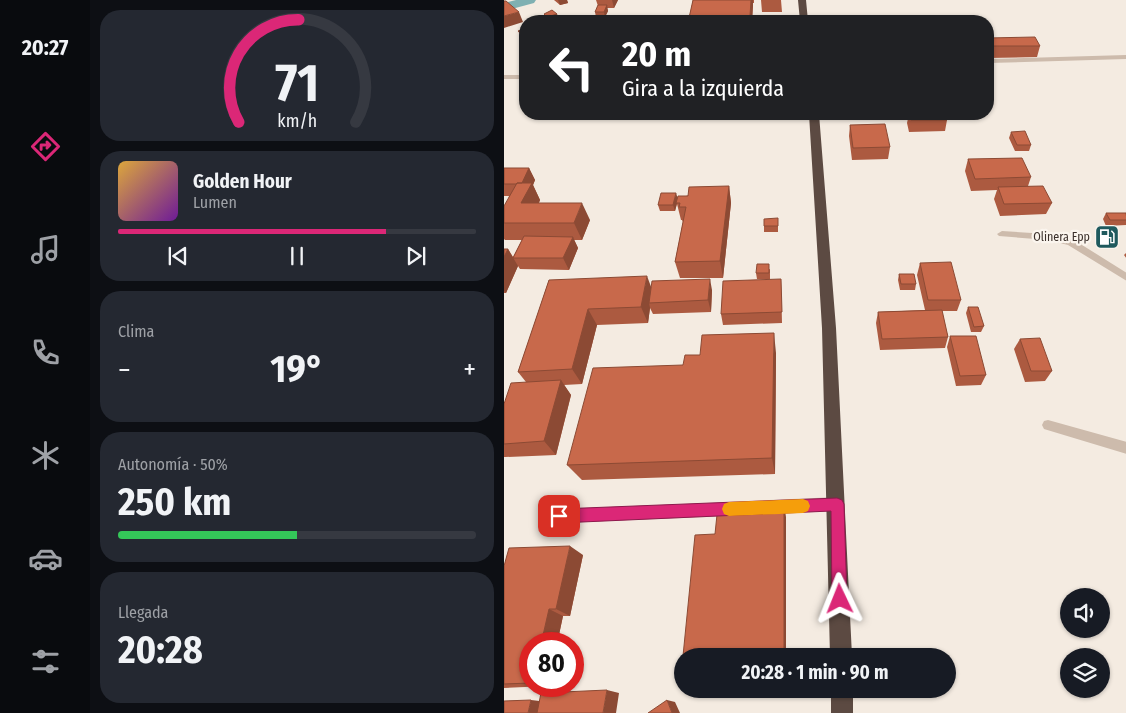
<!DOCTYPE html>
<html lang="es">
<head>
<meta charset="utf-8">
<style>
	body { margin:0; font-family:"Fira Sans Condensed",sans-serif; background:#242831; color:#f1f3f6; height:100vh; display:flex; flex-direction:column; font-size:19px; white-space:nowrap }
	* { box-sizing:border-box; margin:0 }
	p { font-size:16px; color:#9ea1a6 }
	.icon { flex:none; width:28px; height:28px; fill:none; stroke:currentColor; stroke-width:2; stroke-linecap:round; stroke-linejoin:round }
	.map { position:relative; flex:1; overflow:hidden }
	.drawer { display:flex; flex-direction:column; gap:10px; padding:10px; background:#0d0f14; width:414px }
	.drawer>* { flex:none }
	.top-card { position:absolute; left:15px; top:15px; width:475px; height:105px; border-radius:20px; box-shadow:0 1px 4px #0004; background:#202124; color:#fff; overflow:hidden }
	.buttons { position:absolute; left:556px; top:588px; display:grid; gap:10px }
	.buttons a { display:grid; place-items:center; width:50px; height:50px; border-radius:50%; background:#171b24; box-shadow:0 1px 4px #0004; font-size:25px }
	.speed { position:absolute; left:15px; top:632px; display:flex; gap:10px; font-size:25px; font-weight:700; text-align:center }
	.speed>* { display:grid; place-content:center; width:65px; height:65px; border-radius:50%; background:#171b24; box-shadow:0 1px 4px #0004; line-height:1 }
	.speed .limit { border:8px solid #d22; background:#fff; color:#111 }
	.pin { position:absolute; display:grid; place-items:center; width:42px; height:42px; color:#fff; margin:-21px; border-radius:10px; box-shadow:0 2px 8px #0006 }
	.me { position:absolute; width:55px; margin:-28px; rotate:358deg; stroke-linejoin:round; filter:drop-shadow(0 0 4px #0008) }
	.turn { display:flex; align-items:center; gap:18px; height:105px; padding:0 20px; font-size:22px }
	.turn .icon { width:65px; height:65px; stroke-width:2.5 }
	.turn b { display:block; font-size:35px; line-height:42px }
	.big { font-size:38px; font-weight:700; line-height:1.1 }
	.drawer .tile { flex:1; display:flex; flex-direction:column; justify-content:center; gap:8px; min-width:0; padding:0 18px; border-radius:20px; background:#242831 }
	.drawer .dial { align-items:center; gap:0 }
	.dial svg { height:130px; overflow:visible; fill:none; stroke:#363941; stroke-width:7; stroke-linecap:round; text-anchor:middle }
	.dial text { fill:#f1f3f6; stroke:none }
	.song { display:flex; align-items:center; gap:15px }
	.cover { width:60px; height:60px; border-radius:8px; background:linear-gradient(135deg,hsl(40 70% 55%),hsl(280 70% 35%)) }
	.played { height:5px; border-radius:2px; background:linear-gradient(90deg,#db2777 75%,#363941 75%) }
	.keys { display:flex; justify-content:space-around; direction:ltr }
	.heat { display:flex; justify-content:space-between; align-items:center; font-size:28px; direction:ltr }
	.charge { height:8px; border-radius:4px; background:linear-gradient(90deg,#34c759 50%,#363941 0) }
	.trip { position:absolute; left:170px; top:648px; width:282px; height:50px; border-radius:25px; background:#171b24; box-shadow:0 1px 4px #0004; font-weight:700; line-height:50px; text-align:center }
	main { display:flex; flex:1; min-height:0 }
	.tabs { display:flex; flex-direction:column; width:90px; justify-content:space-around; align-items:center; background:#090b0e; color:#9ea1a6 }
	.tabs .icon { width:35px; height:35px }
	.tabs .selected { color:#db2777 }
	.tabs b { font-size:22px; color:#f1f3f6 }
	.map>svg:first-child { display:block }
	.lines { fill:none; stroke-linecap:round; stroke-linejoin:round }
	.canal { fill:#7fb0b2; fill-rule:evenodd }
	.lane { fill:#cdbbac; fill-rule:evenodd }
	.highway { fill:#5c4a42; fill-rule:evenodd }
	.wall { fill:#ac5a40 }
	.shaded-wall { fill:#8c4a34 }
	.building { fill:#c8694b; stroke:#8c4a34 }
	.route { fill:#db2777; stroke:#8e194d }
	.slow { fill:#f59e0b }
	.labels { text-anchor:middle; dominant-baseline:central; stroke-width:4.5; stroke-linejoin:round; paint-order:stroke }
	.poi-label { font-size:12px; fill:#3b302b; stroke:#fbf5ee; text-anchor:end }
</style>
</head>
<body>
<main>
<nav class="tabs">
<b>20:27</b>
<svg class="icon selected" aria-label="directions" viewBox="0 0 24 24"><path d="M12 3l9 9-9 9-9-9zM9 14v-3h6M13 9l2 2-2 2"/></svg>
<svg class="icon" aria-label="music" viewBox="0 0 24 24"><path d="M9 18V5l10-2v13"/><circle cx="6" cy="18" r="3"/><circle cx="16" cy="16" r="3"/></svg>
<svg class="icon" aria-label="phone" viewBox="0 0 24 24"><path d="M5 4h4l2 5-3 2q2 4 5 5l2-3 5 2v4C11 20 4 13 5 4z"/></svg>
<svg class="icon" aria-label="climate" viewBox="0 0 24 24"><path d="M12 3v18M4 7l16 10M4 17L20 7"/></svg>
<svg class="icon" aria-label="car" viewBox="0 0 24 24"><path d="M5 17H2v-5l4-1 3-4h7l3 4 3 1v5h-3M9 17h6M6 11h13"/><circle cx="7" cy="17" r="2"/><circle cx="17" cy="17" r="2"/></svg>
<svg class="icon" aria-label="filters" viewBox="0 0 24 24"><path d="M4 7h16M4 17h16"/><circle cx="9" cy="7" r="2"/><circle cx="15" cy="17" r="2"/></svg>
</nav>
<section class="drawer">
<div class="tile dial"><svg viewBox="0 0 100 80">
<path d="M14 69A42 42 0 1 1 86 69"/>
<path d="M14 69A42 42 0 0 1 51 6" stroke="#db2777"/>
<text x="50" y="56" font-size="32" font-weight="700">71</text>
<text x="50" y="72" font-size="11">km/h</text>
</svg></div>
<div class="tile">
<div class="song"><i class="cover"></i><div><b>Golden Hour</b><p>Lumen</p></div></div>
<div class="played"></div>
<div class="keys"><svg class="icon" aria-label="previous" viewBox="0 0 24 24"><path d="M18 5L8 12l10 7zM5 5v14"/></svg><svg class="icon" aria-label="pause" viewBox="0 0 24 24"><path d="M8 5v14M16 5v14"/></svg><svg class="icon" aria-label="next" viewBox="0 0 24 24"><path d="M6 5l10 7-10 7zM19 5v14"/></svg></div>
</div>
<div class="tile"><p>Clima</p>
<div class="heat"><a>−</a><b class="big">19°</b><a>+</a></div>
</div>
<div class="tile"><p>Autonomía · 50%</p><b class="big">250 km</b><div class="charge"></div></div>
<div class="tile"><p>Llegada</p><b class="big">20:28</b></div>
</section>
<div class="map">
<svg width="623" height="713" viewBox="0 0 623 713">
	<rect width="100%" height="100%" fill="#f4ebe1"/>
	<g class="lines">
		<path class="canal" d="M12 0H32L30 3 0 11V3Z"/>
		<path class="lane" d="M623 55V59L484 63V59Z
			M0 75H21V79H0Z
			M498 231 544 234 570 240 623 273V281L564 245 544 240 495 236 493 234Z
			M544 420 623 442V454L540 429 538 425 540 421Z
			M333 497 338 499 340 504 338 509 333 511 265 514 260 512 258 507 260 502 265 500Z
			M227 502 232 504 234 509 232 514 227 516 55 523 50 521 48 516 50 511 55 509Z"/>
		<path class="highway" d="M294 0H302L304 21H296Z
			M305 114H315L332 328 348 656H326L318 328Z
			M327 689H349V713H327Z"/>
	</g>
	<path class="wall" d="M50 0H63L64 3 56 5Z
		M92 0H114L110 8H103L104 11 101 17H92L91 12 94 6Z
		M189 0H250V3H249L248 21H185V18Z
		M257 0H277L278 12H258Z
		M40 14H53L55 20 49 21H44L42 19Z
		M21 29 20 39 17 36 14 31Z
		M484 38 536 46 533 57 484 58Z
		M405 114H441L443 120 441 131 405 132 403 123Z
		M346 125 386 147 384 159 348 160 345 136Z
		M507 132 527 145 525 151H511L505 138Z
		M464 159 527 177 524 186 548 203 542 214 496 216 490 199 493 190 467 191 461 171Z
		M0 168H25L31 180 29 185 36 200 35 203 86 220 78 240H70L74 248 65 270 16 269 14 266 2 293H0V249H4L9 257 18 240H1L0 239V223L5 196H0Z
		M225 186 227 203 219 278H176L171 262 179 222 178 220H177L173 204 171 211H156L154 205 173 198Z
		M602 213 623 214V225L602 226 599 219Z
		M274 218V232H260V226Z
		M623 252V259L620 255Z
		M416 263 457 300 453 311H438L444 337 441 348 376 350 372 323 374 312 421 310 413 275Z
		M266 269V279H253L252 273Z
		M395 274 412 284 411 290H396L394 280Z
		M277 279 278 323 219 325 217 314Z
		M45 280 147 287 208 290 207 312 149 314 146 308 144 323 93 325 78 384 60 385 67 395 52 455 1 457H0V404L22 382 14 372Z
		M464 307 480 326 477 332H467L462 313Z
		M446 336 482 375 477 385 452 386 443 347Z
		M516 339 548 371 541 381 521 382 510 349Z
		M272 353 271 474 78 480 63 465 179 365Z
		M79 555 66 616H59L53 644H26V686H44L0 688V566Z"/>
	<path class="shaded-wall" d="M54 0H63L64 3 56 5Z
		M108 0H114L110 8Z
		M247 0H249V6L248 21H247L246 16Z
		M103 5 104 11 101 17 100 12Z
		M15 12 19 22 0 28V16Z
		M53 14 55 20 49 21H45L43 17Z
		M21 33V39H20L18 34Z
		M25 168 31 180 29 185 36 200 26 220 17 203V184Z
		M225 186 227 203 219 278 216 261Z
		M172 193 174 199 171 211 169 205Z
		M78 203 86 220 78 240 70 223Z
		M69 237 74 248 65 270 59 258Z
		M4 249 14 266 2 293 0 291V257Z
		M143 276 149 292 145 303 146 308 144 323 137 307Z
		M206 279 208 290 207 312 204 300Z
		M84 309 93 325 78 384 68 369Z
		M270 333 272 353 271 474 268 458Z
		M57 380 67 395 52 455 40 441Z
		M280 503 282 517V656H280Z
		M66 546 79 555 66 616 52 609Z
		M45 609 59 616 53 644H37Z
		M103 690 115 693 112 713H99Z
		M27 700 44 702 41 713H24Z
		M163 700 171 702 176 713H168Z"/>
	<path class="building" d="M189 0H247L246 16 185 18Z
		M0 1H2L15 12 0 16Z
		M94 5H103L100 12H91Z
		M48 10 53 14 43 17 40 14Z
		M21 29V33L18 34 14 31Z
		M531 37 536 46H484V38Z
		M406 114H441L443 120H407Z
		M381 124 386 147 349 148 346 125Z
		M521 131 527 145H513L507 132Z
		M518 158 527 177 471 179 464 159Z
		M0 168H25L18 183H13L12 184H0Z
		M13 183H28L17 203H78L70 223H0V206Z
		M225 186 216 261 171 262 182 207H175L176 203H172L174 196H184L185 187Z
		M539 186 548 203 500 204 494 187Z
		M157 193H172L169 205H154Z
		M602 213H622L623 220H606Z
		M274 218V226H260V219Z
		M20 236 69 237 59 258H9Z
		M0 249H4L0 257Z
		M447 262 457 300H424L416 263Z
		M253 264H265V273H252Z
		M395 274H410L412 284H397Z
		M143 276 137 307 84 309 68 369 14 372 45 280Z
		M206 279 204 300 145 303 148 281Z
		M277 279 278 312 217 314 219 281Z
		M464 307H474L480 326 470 327Z
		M438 310 444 337 378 339 374 312Z
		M270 333 268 458 63 465 89 368 179 365 181 355H196L198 335Z
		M446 336H472L482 375 456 376Z
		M536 338 548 371H527L516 339Z
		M57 380 40 441 0 444V404L7 383Z
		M280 503V656H179L191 535 211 534 214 505Z
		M66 546 52 609H45L37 644H26V683L0 684V566L5 548Z
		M179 661V676H177Z
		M103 690 99 713H33L37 693Z
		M27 700 24 713H0V701Z
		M163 700 168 713H144Z"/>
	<path class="route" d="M333 498 338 500 340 504 343 599 341 605 336 607 330 605 328 599 327 511 55 523 50 521 48 516 50 511 55 509Z"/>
	<path class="slow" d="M299 499 304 501 306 506 304 511 299 513 225 516 220 514 218 509 220 504 225 502Z"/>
	<defs>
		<symbol id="fuel-square" viewBox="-11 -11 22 22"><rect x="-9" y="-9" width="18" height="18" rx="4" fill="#1f5a5e" stroke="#fbf5ee"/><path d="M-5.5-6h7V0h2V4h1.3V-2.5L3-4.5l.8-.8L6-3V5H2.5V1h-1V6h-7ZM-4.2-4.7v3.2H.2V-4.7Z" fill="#fff"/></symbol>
	</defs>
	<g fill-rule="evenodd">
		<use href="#fuel-square" x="589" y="223" width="28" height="28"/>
	</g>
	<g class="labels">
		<g class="poi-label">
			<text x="586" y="237">Olinera Epp</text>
		</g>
	</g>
</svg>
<div class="buttons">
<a><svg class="icon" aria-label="sound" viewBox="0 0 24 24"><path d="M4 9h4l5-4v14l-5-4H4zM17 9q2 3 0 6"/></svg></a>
<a><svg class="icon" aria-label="layers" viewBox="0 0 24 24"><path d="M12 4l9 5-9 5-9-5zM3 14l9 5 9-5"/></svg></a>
</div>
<div class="speed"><div class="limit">80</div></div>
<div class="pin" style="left:55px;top:516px;background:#d93025"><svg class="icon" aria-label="arrive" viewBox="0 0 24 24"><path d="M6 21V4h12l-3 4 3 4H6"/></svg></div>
<svg class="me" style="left:336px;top:599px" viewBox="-20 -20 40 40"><path d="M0-17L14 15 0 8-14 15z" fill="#db2777" stroke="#fff" stroke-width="4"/></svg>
<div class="trip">20:28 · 1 min · 90 m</div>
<div class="top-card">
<div class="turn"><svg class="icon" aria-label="left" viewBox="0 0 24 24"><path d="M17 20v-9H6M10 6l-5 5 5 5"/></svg><div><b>20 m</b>Gira a la izquierda</div></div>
</div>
</div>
</main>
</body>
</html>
